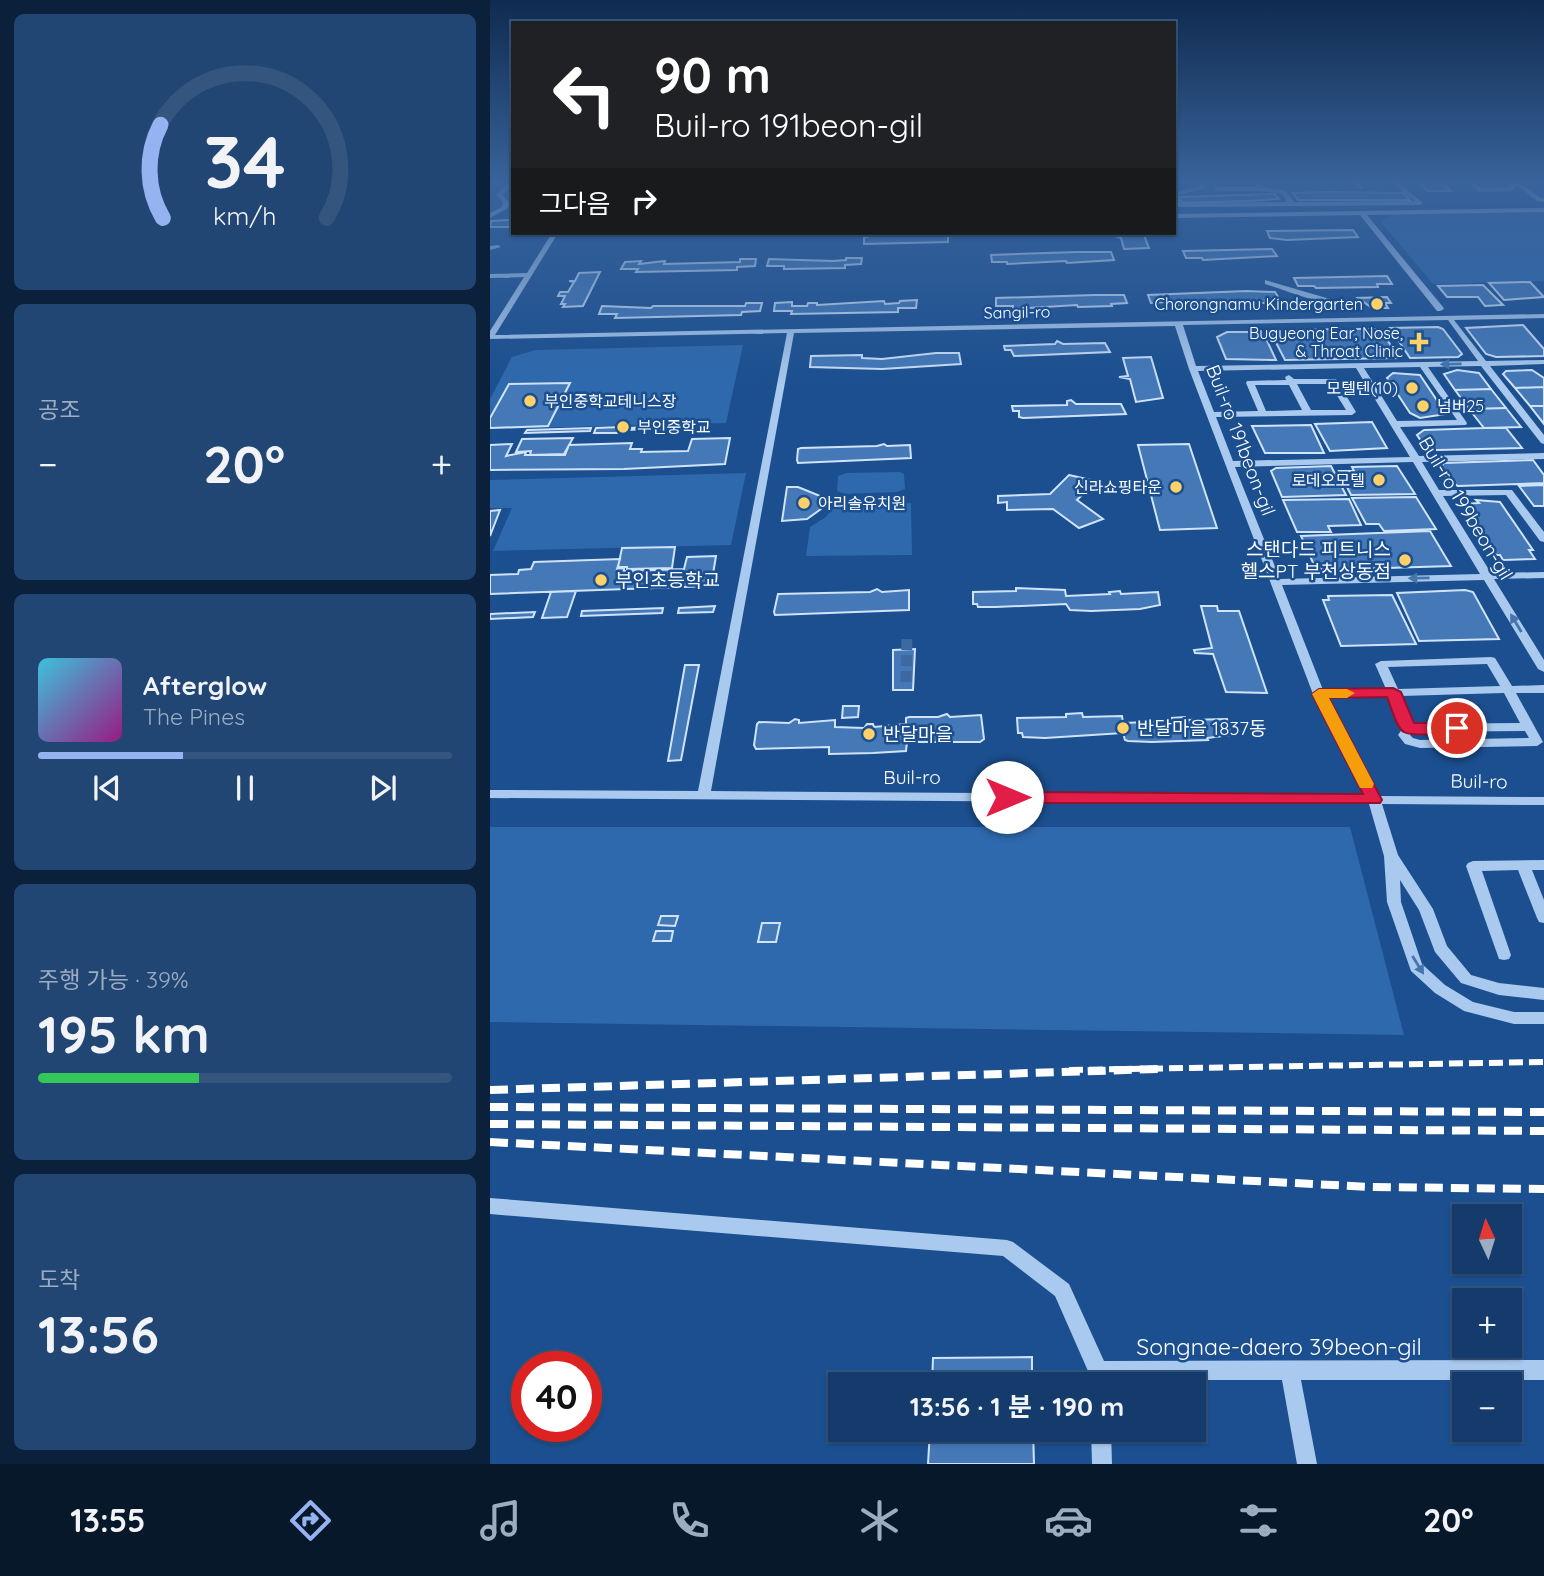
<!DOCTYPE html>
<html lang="ko">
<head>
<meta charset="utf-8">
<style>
	body { margin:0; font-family:Quicksand,"Noto Sans KR",sans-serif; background:#214673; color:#f1f3f6; height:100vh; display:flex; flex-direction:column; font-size:26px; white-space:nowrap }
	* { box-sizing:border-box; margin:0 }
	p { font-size:23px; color:#9dadc1 }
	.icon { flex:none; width:38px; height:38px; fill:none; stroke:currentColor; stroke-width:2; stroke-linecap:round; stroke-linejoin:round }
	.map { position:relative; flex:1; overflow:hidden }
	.drawer { display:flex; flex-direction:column; gap:14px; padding:14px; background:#0b203b; width:490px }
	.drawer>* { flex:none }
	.banner { position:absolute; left:21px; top:21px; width:665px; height:214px; border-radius:0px; box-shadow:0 2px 5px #0004,0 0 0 2px #33557e; background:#202124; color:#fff; overflow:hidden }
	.needle { width:46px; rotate:356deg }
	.buttons { position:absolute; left:962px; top:1204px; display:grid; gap:14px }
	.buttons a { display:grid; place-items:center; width:70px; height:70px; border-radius:0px; background:#143b6b; box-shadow:0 2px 5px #0004,0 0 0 2px #33557e; font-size:35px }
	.speed { position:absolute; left:21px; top:1351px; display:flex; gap:14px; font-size:35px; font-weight:700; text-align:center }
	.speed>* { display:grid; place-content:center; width:91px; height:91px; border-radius:50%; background:#143b6b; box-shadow:0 2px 5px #0004,0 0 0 2px #33557e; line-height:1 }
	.speed .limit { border:10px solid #d22; background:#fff; color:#111 }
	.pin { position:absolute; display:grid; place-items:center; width:60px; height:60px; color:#fff; margin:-30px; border:4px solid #fff; border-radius:50%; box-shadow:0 2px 7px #0007 }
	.me { position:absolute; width:77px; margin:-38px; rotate:90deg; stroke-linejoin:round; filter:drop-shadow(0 0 5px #0008) }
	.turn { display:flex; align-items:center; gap:24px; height:147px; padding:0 28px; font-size:32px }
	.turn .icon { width:91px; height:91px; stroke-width:2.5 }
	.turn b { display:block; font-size:49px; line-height:60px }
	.then { display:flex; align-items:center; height:66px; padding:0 28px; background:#0003; gap:14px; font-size:26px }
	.big { font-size:52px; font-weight:700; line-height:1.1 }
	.drawer .card { flex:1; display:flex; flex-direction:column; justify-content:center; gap:10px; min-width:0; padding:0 24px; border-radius:10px; background:#214673 }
	.drawer .dial { align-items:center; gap:0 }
	.dial svg { height:182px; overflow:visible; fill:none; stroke:#33557e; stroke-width:7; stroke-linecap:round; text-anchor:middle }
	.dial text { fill:#f1f3f6; stroke:none }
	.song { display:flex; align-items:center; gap:21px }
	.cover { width:84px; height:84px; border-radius:10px; background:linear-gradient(135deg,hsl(190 70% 55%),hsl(310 70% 35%)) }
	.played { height:7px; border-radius:4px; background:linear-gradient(90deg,#95b2f1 35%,#33557e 35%) }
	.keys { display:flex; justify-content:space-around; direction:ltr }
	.heat { display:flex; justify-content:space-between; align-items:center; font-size:38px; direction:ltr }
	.charge { height:10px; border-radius:5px; background:linear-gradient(90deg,#34c759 39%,#33557e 0) }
	.trip { position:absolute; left:338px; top:1372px; width:378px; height:70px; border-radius:0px; background:#143b6b; box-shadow:0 2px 5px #0004,0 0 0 2px #33557e; font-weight:700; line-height:70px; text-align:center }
	.menu { display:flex; height:112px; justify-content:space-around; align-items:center; background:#08182b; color:#9dadc1 }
	.menu .icon { width:49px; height:49px }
	.menu .selected { color:#95b2f1 }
	.menu b { font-size:32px; color:#f1f3f6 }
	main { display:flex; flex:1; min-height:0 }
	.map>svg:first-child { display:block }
	.green { fill:#2e69ad }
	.building { fill:#4478b7; stroke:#cfe3fa; stroke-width:2 }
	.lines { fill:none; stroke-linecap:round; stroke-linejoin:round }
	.minor-tunnel { stroke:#3d69a0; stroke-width:11; stroke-dasharray:11 5; stroke-linecap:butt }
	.minor { fill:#a9c9ee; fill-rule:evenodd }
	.rail-far1 { stroke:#fff; stroke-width:6; stroke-dasharray:14 6; stroke-linecap:butt }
	.rail { stroke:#fff; stroke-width:8; stroke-dasharray:18 8; stroke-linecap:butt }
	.oneway { fill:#4674ac }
	.route { fill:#e11d48; stroke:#92132f; stroke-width:2 }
	.slow { fill:#f59e0b }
	.poi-dot { fill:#ffd166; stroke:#1b4f8f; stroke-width:2.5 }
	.labels { text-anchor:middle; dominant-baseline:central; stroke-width:5; stroke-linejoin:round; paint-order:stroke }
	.far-poi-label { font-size:16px; fill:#fff; stroke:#1b4f8f; text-anchor:end }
	.far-street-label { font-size:16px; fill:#fff; stroke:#1b4f8f }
	.street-label { font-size:19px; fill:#fff; stroke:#1b4f8f }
	.poi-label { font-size:19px; fill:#fff; stroke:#1b4f8f; text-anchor:start }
	.near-street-label { font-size:23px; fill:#fff; stroke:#1b4f8f }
</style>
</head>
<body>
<main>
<section class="drawer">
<div class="card dial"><svg viewBox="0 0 100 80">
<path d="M14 69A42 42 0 1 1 86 69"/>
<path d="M14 69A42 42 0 0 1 13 28" stroke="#95b2f1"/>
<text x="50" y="56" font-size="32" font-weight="700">34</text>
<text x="50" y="72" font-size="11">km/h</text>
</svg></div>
<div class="card"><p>공조</p>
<div class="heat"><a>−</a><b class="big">20°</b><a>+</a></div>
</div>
<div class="card">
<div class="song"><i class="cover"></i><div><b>Afterglow</b><p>The Pines</p></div></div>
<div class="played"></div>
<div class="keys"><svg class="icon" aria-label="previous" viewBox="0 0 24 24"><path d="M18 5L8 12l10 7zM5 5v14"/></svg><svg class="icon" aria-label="pause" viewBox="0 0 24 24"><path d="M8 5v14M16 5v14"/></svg><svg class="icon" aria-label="next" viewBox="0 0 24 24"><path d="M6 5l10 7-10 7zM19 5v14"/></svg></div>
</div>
<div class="card"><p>주행 가능 · 39%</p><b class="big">195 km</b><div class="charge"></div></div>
<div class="card"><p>도착</p><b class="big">13:56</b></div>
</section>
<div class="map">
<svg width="1054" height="1464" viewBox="0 0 1054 1464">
	<rect width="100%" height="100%" fill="#1b4f8f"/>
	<path class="green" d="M1054 212V281L943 284 891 222 902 214Z
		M253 345 236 423 0 429V399L22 357 45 350Z
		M410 472 414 474 415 489 407 492 355 494 347 491 348 476 357 473Z
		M256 473 241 545 3 551 22 508H0V480Z
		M421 503 422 555 316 556 320 527 336 517 345 506Z
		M0 827H860L914 1035 0 1022Z"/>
	<path class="building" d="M929 182H952L961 191H938Z
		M839 192 913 193 920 200H808L803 193Z
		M785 194 789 199 758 201 692 203 689 197Z
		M22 220 23 227H0L1 221Z
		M863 230 868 237 797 240 780 238 777 231Z
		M629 233H653L659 248 634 249 631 238 625 236H630Z
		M412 234 458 235V242L374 244V238L379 236Z
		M782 249 787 256 713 260 712 258H696L693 251Z
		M586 252H621L624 260 577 263 576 261 517 264V262H502L501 255Z
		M356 258H372L371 264 355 265V268L294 269V266H277L279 259 343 261 356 260Z
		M250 259H266L265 266 247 267V270L146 272 148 269H131L135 262 151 261 149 264 175 261 174 264 250 262Z
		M110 272 93 306 73 307 75 304H71L75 296H68L70 292H78L84 282 79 281H85L89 273Z
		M897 276 902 284H887L888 287 826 288 824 286H808L804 278Z
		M1040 282 1054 297 1014 300 999 283Z
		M993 285 1013 305 995 306 988 297H957L948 286Z
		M756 291 785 292 790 300H775L776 303 711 302 712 305H678L677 302 661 303 658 295Z
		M605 295H634L637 303 621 304 622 306 588 307 587 305 523 309V306H506V298Z
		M897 297 901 303H895L898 308H882L868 298Z
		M427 300 426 308H408V312L301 314 302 311H284L285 303 302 302V306H317L318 303H327V305L394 301 395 304 409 303 410 301Z
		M256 303H272L270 311 252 312 251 315 125 318 127 314H109L112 306 161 308 163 306H255Z
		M1033 325 1054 349V356L1006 357 996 354 976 328Z
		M948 327 953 329 972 354 968 357 920 358 900 328Z
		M847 329H890L909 358 795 360 780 331Z
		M737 332H773L786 360 736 359 727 337Z
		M567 341 573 344 615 343 620 352 524 356 521 350H515L514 346 565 344Z
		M446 353H469L471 364 392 369 320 367 321 356 372 355V358L392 359Z
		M661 357 673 398 646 402 640 379 629 377 638 376 633 358Z
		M967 370 989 373 1001 389 965 390 954 374Z
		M1042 370 1054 378V387L1025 388 1013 374 1016 371Z
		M903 373 930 375 956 414 930 418 920 413 897 378Z
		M80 383 58 426 0 428V418L19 384Z
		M1054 387V406H1040L1025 388Z
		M1001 389 1016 408 979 409 965 390Z
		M581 400 586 404H631L636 414 533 418 529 417V411H523L522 406 577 405V401Z
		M1040 406H1054V424Z
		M1016 408 1031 427 994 428 979 409Z
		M882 422 897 448 840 451 825 424Z
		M821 425 834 453H775L762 426Z
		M196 426 195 428 135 430 136 428Z
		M130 427 127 433H104L106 428Z
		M101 428 100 431 35 433 37 430Z
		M994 428H1016L1032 448 947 450 935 447 927 435 934 430Z
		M83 438 74 454 40 455 41 451 26 452 32 439Z
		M240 438 235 464 134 469 0 470V445L22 444 16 456 36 452 35 455H75L79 445 142 443 140 449H152L151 452 198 451 202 439Z
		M394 444 397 446 420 445 421 458 308 463 307 460 308 449 311 448 387 446Z
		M699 444 727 528 670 530 648 445Z
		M1043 460 1054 475V483L968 486 960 482 950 469 954 463Z
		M841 466 856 495 792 497 781 471 786 468Z
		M907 466 925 494 861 495 849 471H864L862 467Z
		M579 475 606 481 587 500 613 519 589 528 563 509 517 510V502L508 503V496L560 494Z
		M1054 485V506H1044L1029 486Z
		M297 487H308L330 496 331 509 317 519 292 521Z
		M926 497 946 529 894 531 889 524H876L862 498Z
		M859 499 871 525 838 526 841 532H807L793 500Z
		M986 500 1010 502 1043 550H1039L1045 559 1013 560 1010 555H1006L974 504 989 503Z
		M10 510 0 536V511Z
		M940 531 961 566 832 570 830 565H824L811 536Z
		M185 547 182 568 137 569V567H128L132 548Z
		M226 556 221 586 0 594V575L28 574 29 570 41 569 44 562 130 559 127 569 134 568V571L194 569 197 557Z
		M526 588 575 590 576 596 620 594 619 592 630 591 631 594 668 592 670 605 650 609 601 611 580 610 576 604 506 607H488L487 604H483V592L526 591Z
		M387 589 392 592 419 590V610L285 615 284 612 288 594 380 592Z
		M975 590 983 592 1009 639 929 641 907 593Z
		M86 591 77 617 52 618 61 592Z
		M902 595 926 644 851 646 833 600H839L838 596Z
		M225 606 223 612 188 613 189 608Z
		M711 606H727L728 611H749L777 693 736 692 723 654 705 653 704 650 722 648Z
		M173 608 172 613 91 616 92 611Z
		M45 612 43 617 0 619V614Z
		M425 649 423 690H403V650Z
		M195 665H209L191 760 178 761Z
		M353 706H369L368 717 352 718Z
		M592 713 593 717 632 716 633 723 683 721 682 718 695 717V720L737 719 741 735 717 738 718 740 662 742 638 741 635 740 633 733 555 738 533 737 532 733H528L527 718 576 717V714Z
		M457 714 460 717 491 715 494 739 490 742H417L416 751 383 753 339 754V747L266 749 264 745 267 724 269 722 299 723 305 719 309 720V723L345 720V727L374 728 377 724H383L384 727 416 724V718L419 717H448Z
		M171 916H188L185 926 168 925Z
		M272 923H290L286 942H268Z
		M166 931H183L181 941H163Z
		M542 1357V1384H442L443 1358Z
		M440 1430H543L544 1464H438Z"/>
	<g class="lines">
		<path class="minor-tunnel" d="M416 682 417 637"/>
		<path class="minor" d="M19 182H23V185L12 195 19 202 18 208 0 218V213L12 207 13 202 6 195Z
			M684 182H713L716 188 689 195 692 203 797 202 792 194 771 191H727L724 189 727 187H767L764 182H770L773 187 796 191 804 202 925 201 901 182H907L933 203 930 205 690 207 687 205 684 193 709 187 708 183 684 184Z
			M863 182H869L874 188 869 189Z
			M978 182H984L991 188 1019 187 1020 184 1016 182C1031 182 1040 189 1051 198H1054V202C1042 202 1037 190 1026 186L1022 191 989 192Z
			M1054 208V212L877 215 953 307 954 309 950 311H947L870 215 684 218V214Z
			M62 233H68L5 335 1054 314V318L964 320 996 361 1054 360V364L1000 366 1054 435V444L1051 443 991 366 938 367 977 423 976 425 910 427 929 456 1054 453V459L932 462 949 490H1022L1054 532V542L1050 541 1016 495 953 496 1001 573 1054 572V578L1004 579 1054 660V672L1048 669 994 580 792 585 833 690 896 689 885 664 891 661 1001 657 1005 658 1022 686 1054 685V693H1026L1053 742 1047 746 930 748 915 744 908 735 913 728 899 696 837 697 888 796 1054 797V805L892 804 908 855 943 909 957 946 981 975 1009 983 1054 988V1000L1009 995 971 983 945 952 929 910 910 880 911 902 932 964 955 985 983 1002 1024 1012H1054V1024H1024L974 1011 945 993 921 971 897 902 894 856 879 804 0 798V790L208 791 297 333 0 339V331L34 277 0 278V274L37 273ZM958 320 988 361 706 366 693 325ZM685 326 699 369 823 694 875 796 221 791 304 333ZM930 367 967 420 907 421 874 368ZM866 368 920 457 743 461 726 417 862 415 866 412 846 379H804L799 375 795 377 796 380 757 381 756 383 768 411 724 412 708 371ZM807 384H840L856 410H821ZM765 385H799L812 410 776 411ZM923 462 990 574 790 579 745 467ZM997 664 1010 686 908 689 898 667ZM1014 693 1030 723 923 724 911 696ZM1035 731 1039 738 930 740 923 738 920 735 923 732Z
			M0 246 8 245 11 247 0 250Z
			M775 280 840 299H861L865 301C843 311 798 291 775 284Z
			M1054 860V870H1042L1054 900V923L1049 922 1047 918 1028 870 992 871 1021 955 1019 959 1014 960 1009 959 976 866 978 863 983 861Z
			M0 1198 517 1240 523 1242 579 1284 614 1361 1054 1360V1380H811L827 1464H807L792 1380H619V1384H599L598 1371 565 1296 513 1256 0 1214Z
			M601 1430H621L622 1464H602Z"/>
		<path class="rail-far1" d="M579 1070 1054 1062"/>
		<path class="rail" d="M0 1090 668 1069
			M0 1107 1054 1112
			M0 1124 1054 1131
			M0 1142 882 1187 1054 1189"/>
	</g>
	<defs><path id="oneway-solid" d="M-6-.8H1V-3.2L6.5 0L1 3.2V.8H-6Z" transform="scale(1.75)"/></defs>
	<g class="oneway">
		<use href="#oneway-solid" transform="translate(961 364) rotate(179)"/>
		<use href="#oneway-solid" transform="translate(929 578) rotate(179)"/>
		<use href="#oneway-solid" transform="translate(1026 623) rotate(-121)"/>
		<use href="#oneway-solid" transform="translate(928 965) rotate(58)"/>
	</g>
	<linearGradient id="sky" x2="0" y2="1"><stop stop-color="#0f2b4f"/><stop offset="0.47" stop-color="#39639b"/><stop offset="1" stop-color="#39639b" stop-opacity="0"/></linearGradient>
	<rect width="1054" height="386" fill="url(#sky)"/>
	<path class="route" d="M903 688 911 692 924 723H967L975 728C969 734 923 737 914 732 906 728 901 706 897 697L839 698 892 800 890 803H517L509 797 517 792 873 794 822 694 829 689Z"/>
	<path class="slow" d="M829 689H857L865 693 857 698H839L884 784 882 788H870L868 784 822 694Z"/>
	<g class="poi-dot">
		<circle cx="887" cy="304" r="7"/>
		<path d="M925.5 331.5h7v7h7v7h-7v7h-7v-7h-7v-7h7z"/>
		<circle cx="922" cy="388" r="7"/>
		<circle cx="40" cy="401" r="7"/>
		<circle cx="933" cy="406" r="7"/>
		<circle cx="133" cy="427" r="7"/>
		<circle cx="889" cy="480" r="7"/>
		<circle cx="686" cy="487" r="7"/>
		<circle cx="314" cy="503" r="7"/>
		<circle cx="915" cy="560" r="7"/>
		<circle cx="111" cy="580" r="7"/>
		<circle cx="633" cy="728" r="7"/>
		<circle cx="379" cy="734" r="7"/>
	</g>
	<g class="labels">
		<g class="far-poi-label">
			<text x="873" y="304">Chorongnamu Kindergarten</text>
			<text x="913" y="333">Bugyeong Ear, Nose,<tspan x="913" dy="18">&amp; Throat Clinic</tspan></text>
			<text x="908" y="388">모텔텐(10)</text>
			<text x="54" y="401" text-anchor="start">부인중학교테니스장</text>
			<text x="947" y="406" text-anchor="start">넘버25</text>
			<text x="147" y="427" text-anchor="start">부인중학교</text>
			<text x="875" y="480">로데오모텔</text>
			<text x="672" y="487">신라쇼핑타운</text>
			<text x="328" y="503" text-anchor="start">아리솔유치원</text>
		</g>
		<g class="far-street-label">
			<text transform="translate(527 312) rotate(-1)">Sangil-ro</text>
		</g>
		<g class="street-label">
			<text transform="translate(751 440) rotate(69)">Buil-ro 191beon-gil</text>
			<text transform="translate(976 508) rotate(59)">Buil-ro 199beon-gil</text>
			<text x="422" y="777">Buil-ro</text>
			<text transform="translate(989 781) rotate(1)">Buil-ro</text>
		</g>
		<g class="poi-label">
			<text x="901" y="549" text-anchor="end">스탠다드 피트니스<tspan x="901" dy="22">헬스PT 부천상동점</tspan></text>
			<text x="125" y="580">부인초등학교</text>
			<text x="647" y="728">반달마을 1837동</text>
			<text x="393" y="734">반달마을</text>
		</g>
		<g class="near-street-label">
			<text x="789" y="1346">Songnae-daero 39beon-gil</text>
		</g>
	</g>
</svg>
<div class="buttons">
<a><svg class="needle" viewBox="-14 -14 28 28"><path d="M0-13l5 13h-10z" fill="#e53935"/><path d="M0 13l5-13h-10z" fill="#9dadc1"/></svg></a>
<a>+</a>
<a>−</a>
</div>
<div class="speed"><div class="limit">40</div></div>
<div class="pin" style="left:967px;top:728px;background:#d93025"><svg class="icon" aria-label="arrive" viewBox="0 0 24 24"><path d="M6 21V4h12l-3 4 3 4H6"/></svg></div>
<svg class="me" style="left:517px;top:797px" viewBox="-20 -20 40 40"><circle r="19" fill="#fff"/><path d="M0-13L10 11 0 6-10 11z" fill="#e11d48"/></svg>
<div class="trip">13:56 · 1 분 · 190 m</div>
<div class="banner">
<div class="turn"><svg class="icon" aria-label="left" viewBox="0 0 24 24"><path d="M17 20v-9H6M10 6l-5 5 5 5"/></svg><div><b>90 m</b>Buil-ro 191beon-gil</div></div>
<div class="then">그다음<svg class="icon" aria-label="right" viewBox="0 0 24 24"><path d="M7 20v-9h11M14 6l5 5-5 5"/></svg></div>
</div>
</div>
</main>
<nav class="menu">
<b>13:55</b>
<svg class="icon selected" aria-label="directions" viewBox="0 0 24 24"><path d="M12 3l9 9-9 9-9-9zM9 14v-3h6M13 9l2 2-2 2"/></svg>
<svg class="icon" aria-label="music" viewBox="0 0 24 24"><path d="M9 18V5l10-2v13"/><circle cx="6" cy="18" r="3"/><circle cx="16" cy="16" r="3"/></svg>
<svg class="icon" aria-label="phone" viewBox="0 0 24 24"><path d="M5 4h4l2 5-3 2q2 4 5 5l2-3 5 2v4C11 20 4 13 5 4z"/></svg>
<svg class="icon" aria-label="climate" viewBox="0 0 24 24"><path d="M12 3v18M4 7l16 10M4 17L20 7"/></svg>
<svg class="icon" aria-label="car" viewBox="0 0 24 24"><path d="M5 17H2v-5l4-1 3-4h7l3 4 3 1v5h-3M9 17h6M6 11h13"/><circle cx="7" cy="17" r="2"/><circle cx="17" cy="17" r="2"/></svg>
<svg class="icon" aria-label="filters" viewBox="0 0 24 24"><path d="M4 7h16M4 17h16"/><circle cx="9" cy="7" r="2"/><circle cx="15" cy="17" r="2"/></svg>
<b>20°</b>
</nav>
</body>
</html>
